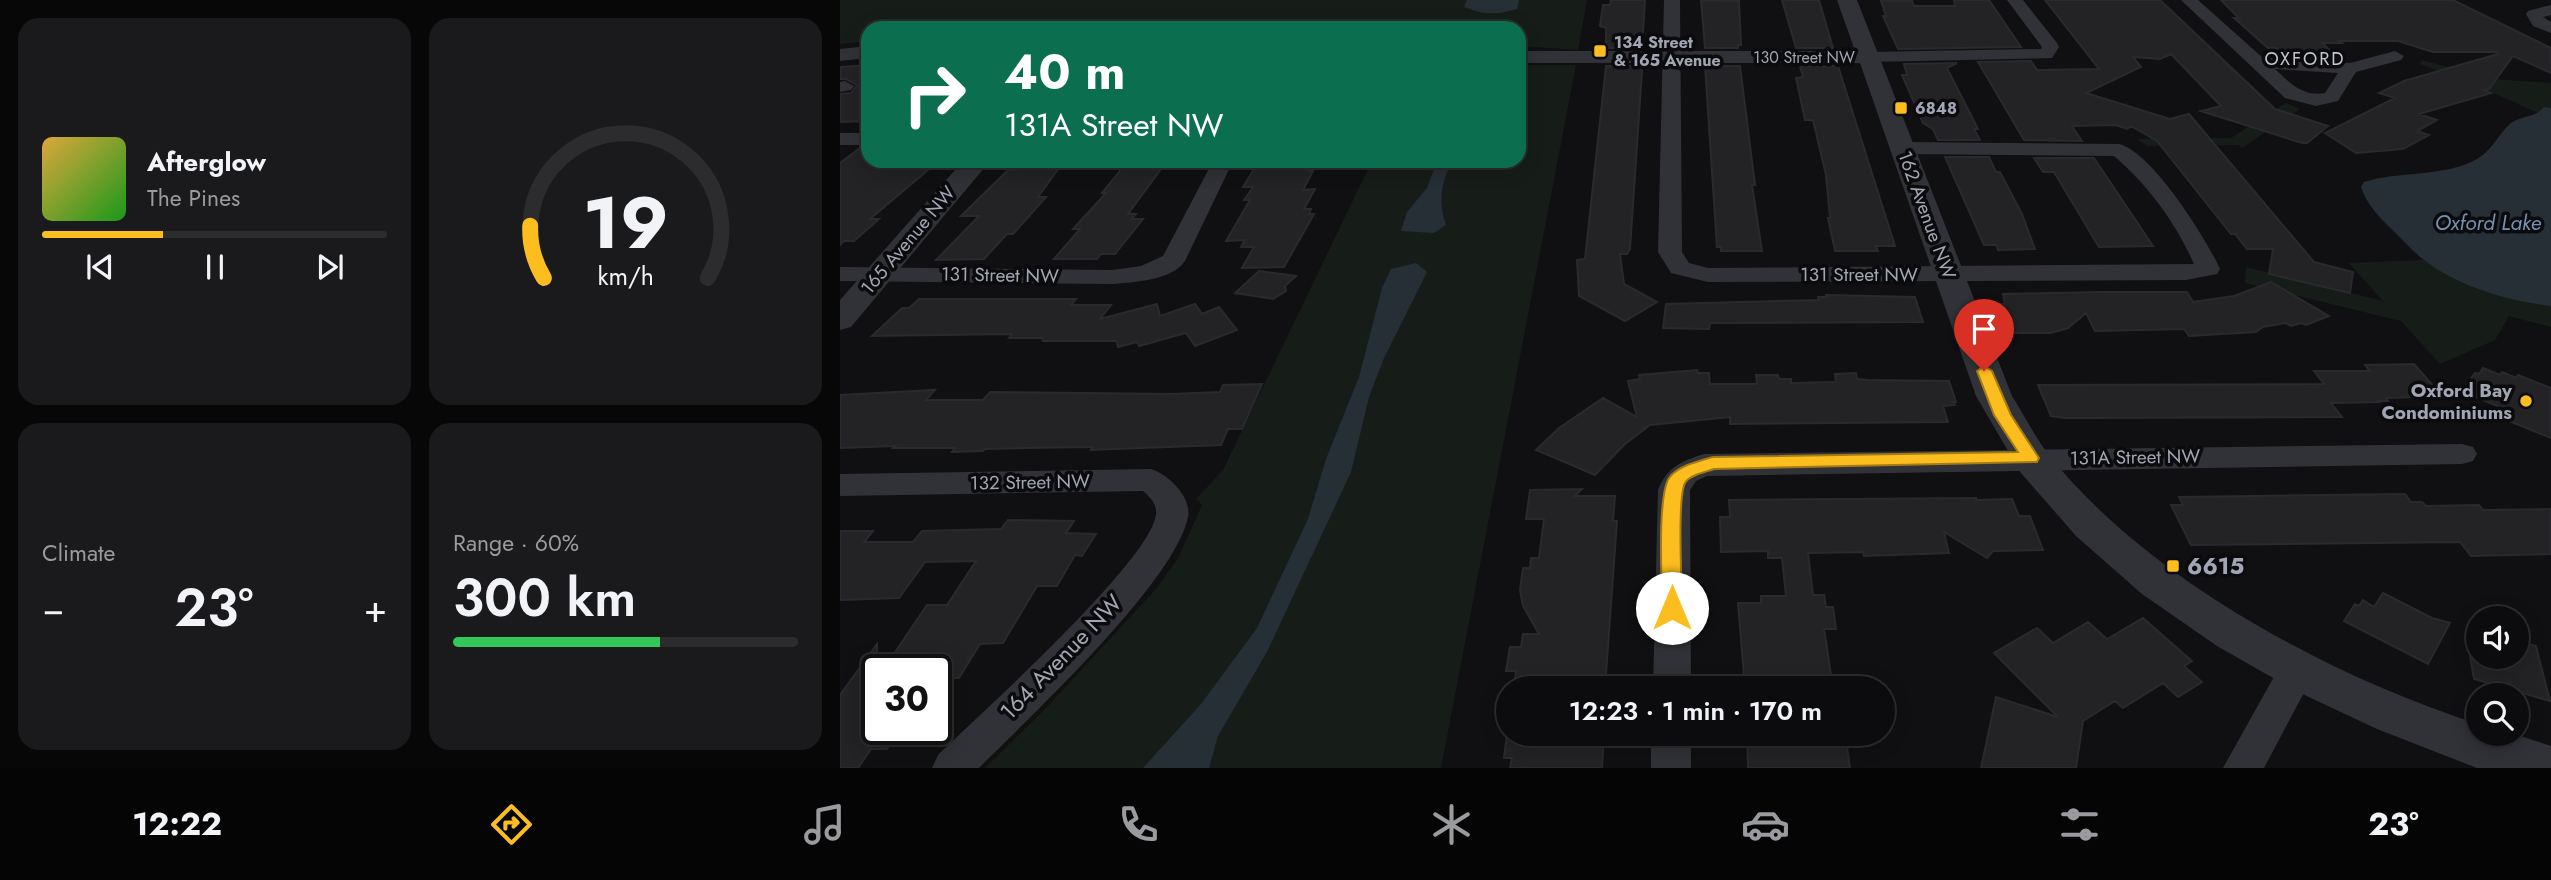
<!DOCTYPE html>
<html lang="en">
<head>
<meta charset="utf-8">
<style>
	body { margin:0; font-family:Jost,sans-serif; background:#1a1a1c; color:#f1f3f6; height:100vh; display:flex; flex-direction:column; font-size:26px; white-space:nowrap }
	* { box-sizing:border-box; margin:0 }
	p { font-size:23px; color:#9a9b9e }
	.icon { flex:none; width:38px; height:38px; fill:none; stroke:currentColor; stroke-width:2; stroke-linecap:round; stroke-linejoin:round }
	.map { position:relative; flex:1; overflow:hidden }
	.panel { display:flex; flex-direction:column; gap:18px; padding:18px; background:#070708; width:840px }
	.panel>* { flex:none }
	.banner { position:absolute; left:21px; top:21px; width:665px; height:147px; border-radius:21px; box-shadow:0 4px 18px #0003,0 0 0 2px #2c2c2e; background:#0b6e4f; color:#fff; overflow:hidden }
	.fabs { position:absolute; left:1626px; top:606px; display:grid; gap:14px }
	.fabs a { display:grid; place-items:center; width:63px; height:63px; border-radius:50%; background:#0c0c0e; box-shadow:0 4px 18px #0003,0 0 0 2px #2c2c2e; font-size:35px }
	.speed { position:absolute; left:21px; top:654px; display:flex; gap:14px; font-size:35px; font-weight:700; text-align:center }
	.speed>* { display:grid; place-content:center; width:91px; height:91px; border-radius:50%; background:#0c0c0e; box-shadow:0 4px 18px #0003,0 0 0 2px #2c2c2e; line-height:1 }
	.speed .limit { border:4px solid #111; border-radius:10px; background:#fff; color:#111 }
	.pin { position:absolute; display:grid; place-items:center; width:60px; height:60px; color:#fff; margin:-72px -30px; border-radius:50% 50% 50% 0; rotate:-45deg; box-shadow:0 0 7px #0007 }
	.pin .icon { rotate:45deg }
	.me { position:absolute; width:77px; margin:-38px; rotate:0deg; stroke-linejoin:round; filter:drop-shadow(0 0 5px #0008) }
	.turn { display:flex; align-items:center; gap:24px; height:147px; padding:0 28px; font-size:32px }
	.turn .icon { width:91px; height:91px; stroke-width:2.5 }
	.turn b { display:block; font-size:49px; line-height:60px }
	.big { font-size:52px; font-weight:600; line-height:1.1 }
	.panel .card { flex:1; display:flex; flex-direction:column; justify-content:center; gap:10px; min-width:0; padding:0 24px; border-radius:21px; background:#1a1a1c }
	.panel .dial { align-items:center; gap:0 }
	.dial svg { height:182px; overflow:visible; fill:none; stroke:#2c2c2e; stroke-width:7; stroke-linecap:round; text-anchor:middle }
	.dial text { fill:#f1f3f6; stroke:none }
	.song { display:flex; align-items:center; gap:21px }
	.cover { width:84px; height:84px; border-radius:10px; background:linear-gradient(135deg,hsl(40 70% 55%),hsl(120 70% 35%)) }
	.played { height:7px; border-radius:4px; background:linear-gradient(90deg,#fcbe1e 35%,#2c2c2e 35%) }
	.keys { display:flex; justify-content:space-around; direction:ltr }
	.heat { display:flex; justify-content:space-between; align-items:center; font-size:38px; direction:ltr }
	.charge { height:10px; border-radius:5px; background:linear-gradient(90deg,#34c759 60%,#2c2c2e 0) }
	.panel .tiles { flex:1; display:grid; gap:18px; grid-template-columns:repeat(2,1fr) }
	.trip { position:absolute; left:656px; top:676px; width:399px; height:70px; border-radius:35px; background:#0c0c0e; box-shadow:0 4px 18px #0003,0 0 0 2px #2c2c2e; font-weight:600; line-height:70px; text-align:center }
	.tab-bar { display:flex; height:112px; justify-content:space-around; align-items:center; background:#050506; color:#9a9b9e }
	.tab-bar .icon { width:49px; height:49px }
	.tab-bar .active { color:#fcbe1e }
	.tab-bar b { font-size:32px; color:#f1f3f6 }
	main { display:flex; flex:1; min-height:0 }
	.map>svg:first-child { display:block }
	.green { fill:#161d18 }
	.water { fill:#262e36 }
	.building { fill:#232326; stroke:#2a2a2e; stroke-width:2 }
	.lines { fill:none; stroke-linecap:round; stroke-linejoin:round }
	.minor { fill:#313237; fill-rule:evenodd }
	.tertiary { fill:#313237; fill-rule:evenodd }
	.route { fill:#fcbe1e; stroke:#a47c14; stroke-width:2 }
	.poi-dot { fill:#fcbe1e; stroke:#0b0b0d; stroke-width:2.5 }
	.labels { text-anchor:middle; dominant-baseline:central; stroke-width:7; stroke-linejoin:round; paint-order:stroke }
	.far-poi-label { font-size:16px; font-weight:bold; fill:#a1a5b4; stroke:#0b0b0d; text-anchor:start }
	.far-street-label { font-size:16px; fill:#a1a5b4; stroke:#0b0b0d }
	.far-neighbourhood-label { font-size:18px; letter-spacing:2px; fill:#c2c5cf; stroke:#0b0b0d }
	.street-label { font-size:19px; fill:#a1a5b4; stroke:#0b0b0d }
	.poi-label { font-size:19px; font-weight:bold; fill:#a1a5b4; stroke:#0b0b0d; text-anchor:end }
	.water-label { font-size:21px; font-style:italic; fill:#7592b2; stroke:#0b0b0d }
	.near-poi-label { font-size:23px; font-weight:bold; fill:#a1a5b4; stroke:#0b0b0d; text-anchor:start }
	.near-street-label { font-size:23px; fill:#a1a5b4; stroke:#0b0b0d }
</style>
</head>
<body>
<main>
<section class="panel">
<div class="tiles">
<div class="card">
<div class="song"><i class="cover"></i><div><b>Afterglow</b><p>The Pines</p></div></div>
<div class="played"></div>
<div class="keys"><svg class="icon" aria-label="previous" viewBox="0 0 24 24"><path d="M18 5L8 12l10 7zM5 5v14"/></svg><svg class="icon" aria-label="pause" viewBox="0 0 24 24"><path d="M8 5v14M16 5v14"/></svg><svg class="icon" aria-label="next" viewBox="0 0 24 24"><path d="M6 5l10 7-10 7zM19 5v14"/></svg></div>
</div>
<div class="card dial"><svg viewBox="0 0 100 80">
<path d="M14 69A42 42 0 1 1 86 69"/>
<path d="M14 69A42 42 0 0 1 8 46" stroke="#fcbe1e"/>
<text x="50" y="56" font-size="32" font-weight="700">19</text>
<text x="50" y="72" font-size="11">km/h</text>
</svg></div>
<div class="card"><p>Climate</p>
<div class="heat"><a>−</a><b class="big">23°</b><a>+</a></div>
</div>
<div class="card"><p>Range · 60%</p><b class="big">300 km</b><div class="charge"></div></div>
</div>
</section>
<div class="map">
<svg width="1711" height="768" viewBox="0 0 1711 768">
	<rect width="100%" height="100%" fill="#101012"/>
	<path class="green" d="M0 0H747L738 50 679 46V28H511L468 23 320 22 171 28H28V41L0 44Z
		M1582 60 1653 79 1711 83V327L1669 316 1655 340 1600 364 1561 321 1405 283 1406 267 1543 301 1509 263 1584 260C1562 239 1531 217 1521 187L1524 182C1560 171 1602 177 1635 160 1651 152 1657 136 1669 125 1678 117 1688 119 1698 113L1649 91 1580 64Z
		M679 65H736L601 768H145L207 707 316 589 337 560 362 505 356 499 383 470 532 161H679Z
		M1446 103 1460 109 1402 148 1399 145 1307 146 1297 139 1391 138Z"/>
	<path class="water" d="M627 0H679V1L677 9C657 15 643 15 624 7Z
		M1704 107 1711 108V306C1669 301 1619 287 1584 260 1573 252 1563 240 1553 230 1540 218 1527 205 1521 187L1524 182C1558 171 1607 177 1637 159 1652 151 1658 134 1671 123 1682 115 1695 118 1704 107Z
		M597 161H612C601 183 598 202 606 225L594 233 561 231 567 212 587 188Z
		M576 263 587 272 544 358 529 397 511 472 427 652 378 736 369 768H303L361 704 417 628 468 519 486 459 519 377 542 288 551 269Z"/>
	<path class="building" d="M771 0H805L802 48H769V45H766V28L760 26 763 5H770Z
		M861 0 899 1 901 45H898V48H865Z
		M942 0H979L993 48H956Z
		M1114 0H1149L1181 47 1058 49 1043 16H1046L1041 1H1072L1074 6H1115Z
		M1205 0H1320L1435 109 1488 126 1467 143H1462L1361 111 1381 106 1331 54 1320 59 1293 57 1301 67 1246 93 1330 119 1349 114 1474 262 1513 272 1510 293 1429 274 1433 249H1407L1395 234H1391L1317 141 1291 126 1287 129 1276 125 1232 126 1242 141 1184 140 1138 62 1191 61 1197 70 1259 69Z
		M1381 0H1613L1711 48V73L1673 56 1649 89 1644 90 1651 93 1579 114 1597 120 1577 131 1589 135 1563 149 1516 153 1485 133 1555 98 1539 93 1564 81 1658 54 1657 52H1593L1558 41H1499L1502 43H1482L1493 53H1446L1436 48H1428L1394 18H1399Z
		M1117 63 1107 68 1138 129H1134L1140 140H1098L1093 129 1083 123 1062 75H1067L1064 64Z
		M28 65V121L0 122V94L11 93 17 85 6 79H0V67Z
		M766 66H801L802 71 790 249 787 254H780L784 284 817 302 785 321 739 296 737 260 745 259Z
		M865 66H900L915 185H912L922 251H881V247H877Z
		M960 66H998L1055 246H1036L1038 251H995L988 218H990L986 175 973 120H965L956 78 963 77Z
		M20 148H28V161H92L88 165H94L30 219H39L14 241H4L0 245V163Z
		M1105 157H1149L1156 172H1160L1182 214 1195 249 1158 250 1156 245H1144Z
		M1194 158H1254L1313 246 1259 247 1214 172H1203Z
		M186 161H224L198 197H206L173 234H167L144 259 96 260 139 216H121L168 170H177Z
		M288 161H327L288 214H296L292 219H303L275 254H261L257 259H214L240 229H233L266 193H262Z
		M419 161H473L468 171H473L463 190 475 189 464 209H471L469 214H474L444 267 402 268 414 247H401L405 240 386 241 410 200H404L413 187H403Z
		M419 271 456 276 445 286 446 291 433 299 395 293Z
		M1431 282 1489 316 1466 325 1461 323 1451 326 1445 323 1423 327 1416 332 1349 336 1344 329 1255 331 1246 313 1228 328 1211 333H1171L1159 304H1165L1163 294 1259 292H1347L1353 302 1394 296Z
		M986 295 1075 297 1083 322 870 323 869 329 823 328 826 304 979 300 978 297H987Z
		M79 299H236L231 305H271L260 319 317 304 320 316 355 304 362 314 379 307 397 330 355 346 346 333 299 346 297 342 278 347 276 341H203L202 338H169L172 334 32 336 62 308H69Z
		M1574 364 1602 396 1546 398 1548 401H1538L1539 402 1491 403 1502 417 1225 418 1211 416 1198 385 1484 384 1474 371H1530L1525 365Z
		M1643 368 1660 375 1662 372 1676 378 1678 375 1711 388V438L1662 418 1667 410 1622 391 1635 373 1639 374Z
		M857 370 858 373H869L870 384H917L916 375H938L939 379H951V383L996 382 995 374 1016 373 1017 379 1028 380 1109 381 1116 402H1113L1115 405 1103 406 1108 422 890 424V417L810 425 785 444 755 475 696 450 719 428 763 398 797 417 788 381 800 379 799 375Z
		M422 384 402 429H388L381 445 251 450 253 447 184 448 145 449 143 451 112 452 115 448H53L55 446 0 448V395L95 390 86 400H143L150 392 332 394 380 392 383 385Z
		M742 489 735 496H775L773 521H777L765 688H674L676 671H666L670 647H681L683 634H699L683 606 680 590 683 568H690L691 558H699L704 519H686L690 490Z
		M1565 494 1571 502H1582L1586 506 1639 505 1643 510 1711 509V554L1631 556 1620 542 1351 545 1331 505H1343L1339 497Z
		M1136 498V500L1172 499 1179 516H1190L1203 550 1153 551 1147 558 1104 532 1109 553 1024 556 1023 552 968 553 973 595H984L986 607H993L996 629H984L993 688H905L898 603H921V596H946L942 558H928V551L881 552 880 517H890L889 500Z
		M168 520 234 521 226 533 256 534 242 556 235 555 217 586H197L163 643 140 644 119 678H96V670H43L87 605H107L136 561 85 562 59 598 0 600V531H33L24 542H73L82 531 161 529Z
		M1543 593 1592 618 1610 623 1588 664 1504 621 1515 604 1519 606 1523 600 1534 607Z
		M1303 618 1352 661 1344 666 1362 682 1338 697 1323 683 1283 708 1275 701 1243 721 1236 768H1141L1156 697 1218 717 1154 653 1197 628 1213 643 1248 622 1267 639Z
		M1676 640 1696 646 1710 701 1634 679 1630 656H1676Z
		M37 644V730H60L47 749H31L18 768H0V695Z
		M667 733H764L762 768H670L672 758H664Z
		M907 733H1005L1010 768H908Z"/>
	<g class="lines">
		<path class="minor" d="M824 0H840L842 252 849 263 868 268 1354 264C1336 223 1308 185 1274 156L1063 154 1056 152 1053 148 1056 144 1063 142 1279 144C1312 152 1366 238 1380 269L1377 274 1346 280 868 282 831 273 818 252Z
			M1167 0H1183L1217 43 1219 47 1212 58 1028 62 1019 57 1028 52 1201 49 1202 47Z
			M1341 0H1358L1423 58 1510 63 1555 51 1564 56 1561 60 1516 72 1498 101 1476 106 1445 98ZM1435 69 1498 73 1485 93C1463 97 1450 83 1435 69Z
			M1711 5V15L1703 17 1711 22V33L1693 26 1686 14 1688 11Z
			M5 81 14 86 11 90 0 92V82Z
			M0 133H28V145H0Z
			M373 161H393L345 261C331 281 294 282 272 284L0 281V267L272 270 301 266 323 256Z
			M1622 444 1633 447 1637 454 1633 461 1622 464 867 476 856 481 850 490 851 688H813L818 490C827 467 842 461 864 454Z
			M311 469C328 474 352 497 348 517 335 582 190 717 139 768H92L98 755C138 716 312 560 316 514 317 504 310 497 303 491L0 496V474Z
			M1458 652 1471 657 1477 668 1424 768H1383L1445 657Z
			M811 733H851V768H811Z"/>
		<path class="tertiary" d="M997 0H1017L1172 396C1184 415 1195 437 1209 455 1306 578 1491 677 1638 724V733H1671L1711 746V768H1637L1537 729 1456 691 1377 646 1302 594 1236 536 1181 473 1136 396 1020 63H679V51H1015Z
			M28 46V58L0 61V49Z
			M123 161H150L11 327 0 330V300Z"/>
	</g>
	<path class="route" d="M1144 366 1152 371 1171 415 1199 458 1197 462 874 469C866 472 849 475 845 483 837 498 842 586 842 608L839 614 832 616 825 614 822 608C822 582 817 497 829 478 837 466 859 461 873 457L1178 452 1154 415 1137 371Z"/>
	<g class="poi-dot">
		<rect x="753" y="44" width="14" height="14" rx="3.5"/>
		<rect x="1054" y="101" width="14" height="14" rx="3.5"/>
		<circle cx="1686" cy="401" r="7"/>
		<rect x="1326" y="559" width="14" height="14" rx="3.5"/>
	</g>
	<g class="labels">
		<g class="far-poi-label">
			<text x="774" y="42">134 Street<tspan x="774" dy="18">&amp; 165 Avenue</tspan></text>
			<text x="1075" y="108">6848</text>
		</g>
		<g class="far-street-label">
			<text x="964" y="57">130 Street NW</text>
		</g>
		<g class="far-neighbourhood-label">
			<text x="1465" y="59">OXFORD</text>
		</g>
		<g class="street-label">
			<text transform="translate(1087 215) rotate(70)">162 Avenue NW</text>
			<text transform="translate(68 240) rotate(-50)">165 Avenue NW</text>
			<text x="1019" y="274">131 Street NW</text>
			<text transform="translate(160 275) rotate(1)">131 Street NW</text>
			<text transform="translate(1295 457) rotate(-1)">131A Street NW</text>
			<text transform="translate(190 482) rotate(-1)">132 Street NW</text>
		</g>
		<g class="poi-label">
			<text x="1672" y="390">Oxford Bay<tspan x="1672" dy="22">Condominiums</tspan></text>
		</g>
		<g class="water-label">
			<text x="1648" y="223">Oxford Lake</text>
		</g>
		<g class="near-poi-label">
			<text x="1347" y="566">6615</text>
		</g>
		<g class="near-street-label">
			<text transform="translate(221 657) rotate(-46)">164 Avenue NW</text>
		</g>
	</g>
</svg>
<div class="fabs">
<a><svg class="icon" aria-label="sound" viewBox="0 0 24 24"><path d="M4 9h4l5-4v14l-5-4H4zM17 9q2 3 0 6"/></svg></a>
<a><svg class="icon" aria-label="search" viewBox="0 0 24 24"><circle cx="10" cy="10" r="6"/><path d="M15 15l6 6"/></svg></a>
</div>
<div class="speed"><div class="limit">30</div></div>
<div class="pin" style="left:1144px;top:371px;background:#d93025"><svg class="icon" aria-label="arrive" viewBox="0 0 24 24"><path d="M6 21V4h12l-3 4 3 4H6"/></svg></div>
<svg class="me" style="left:832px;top:608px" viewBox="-20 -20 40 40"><circle r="19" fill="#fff"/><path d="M0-13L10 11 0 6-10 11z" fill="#fcbe1e"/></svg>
<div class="trip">12:23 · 1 min · 170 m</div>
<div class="banner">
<div class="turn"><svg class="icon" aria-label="right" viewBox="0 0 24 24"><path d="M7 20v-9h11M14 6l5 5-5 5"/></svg><div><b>40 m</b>131A Street NW</div></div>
</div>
</div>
</main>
<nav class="tab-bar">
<b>12:22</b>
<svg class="icon active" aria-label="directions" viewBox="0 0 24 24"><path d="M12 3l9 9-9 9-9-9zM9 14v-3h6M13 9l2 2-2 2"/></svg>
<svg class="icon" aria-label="music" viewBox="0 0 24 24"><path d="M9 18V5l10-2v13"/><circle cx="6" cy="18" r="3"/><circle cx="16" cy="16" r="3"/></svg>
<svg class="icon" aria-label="phone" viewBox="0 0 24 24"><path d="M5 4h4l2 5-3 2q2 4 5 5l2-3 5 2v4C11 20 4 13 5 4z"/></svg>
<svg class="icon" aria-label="climate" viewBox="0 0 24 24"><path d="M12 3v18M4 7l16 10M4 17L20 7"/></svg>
<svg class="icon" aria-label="car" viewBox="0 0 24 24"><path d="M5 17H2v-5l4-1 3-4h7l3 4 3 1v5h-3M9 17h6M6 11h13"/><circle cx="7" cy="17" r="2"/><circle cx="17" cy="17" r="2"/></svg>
<svg class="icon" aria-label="filters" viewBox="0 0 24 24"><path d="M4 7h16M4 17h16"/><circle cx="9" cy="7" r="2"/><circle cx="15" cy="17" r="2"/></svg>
<b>23°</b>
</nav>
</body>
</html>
